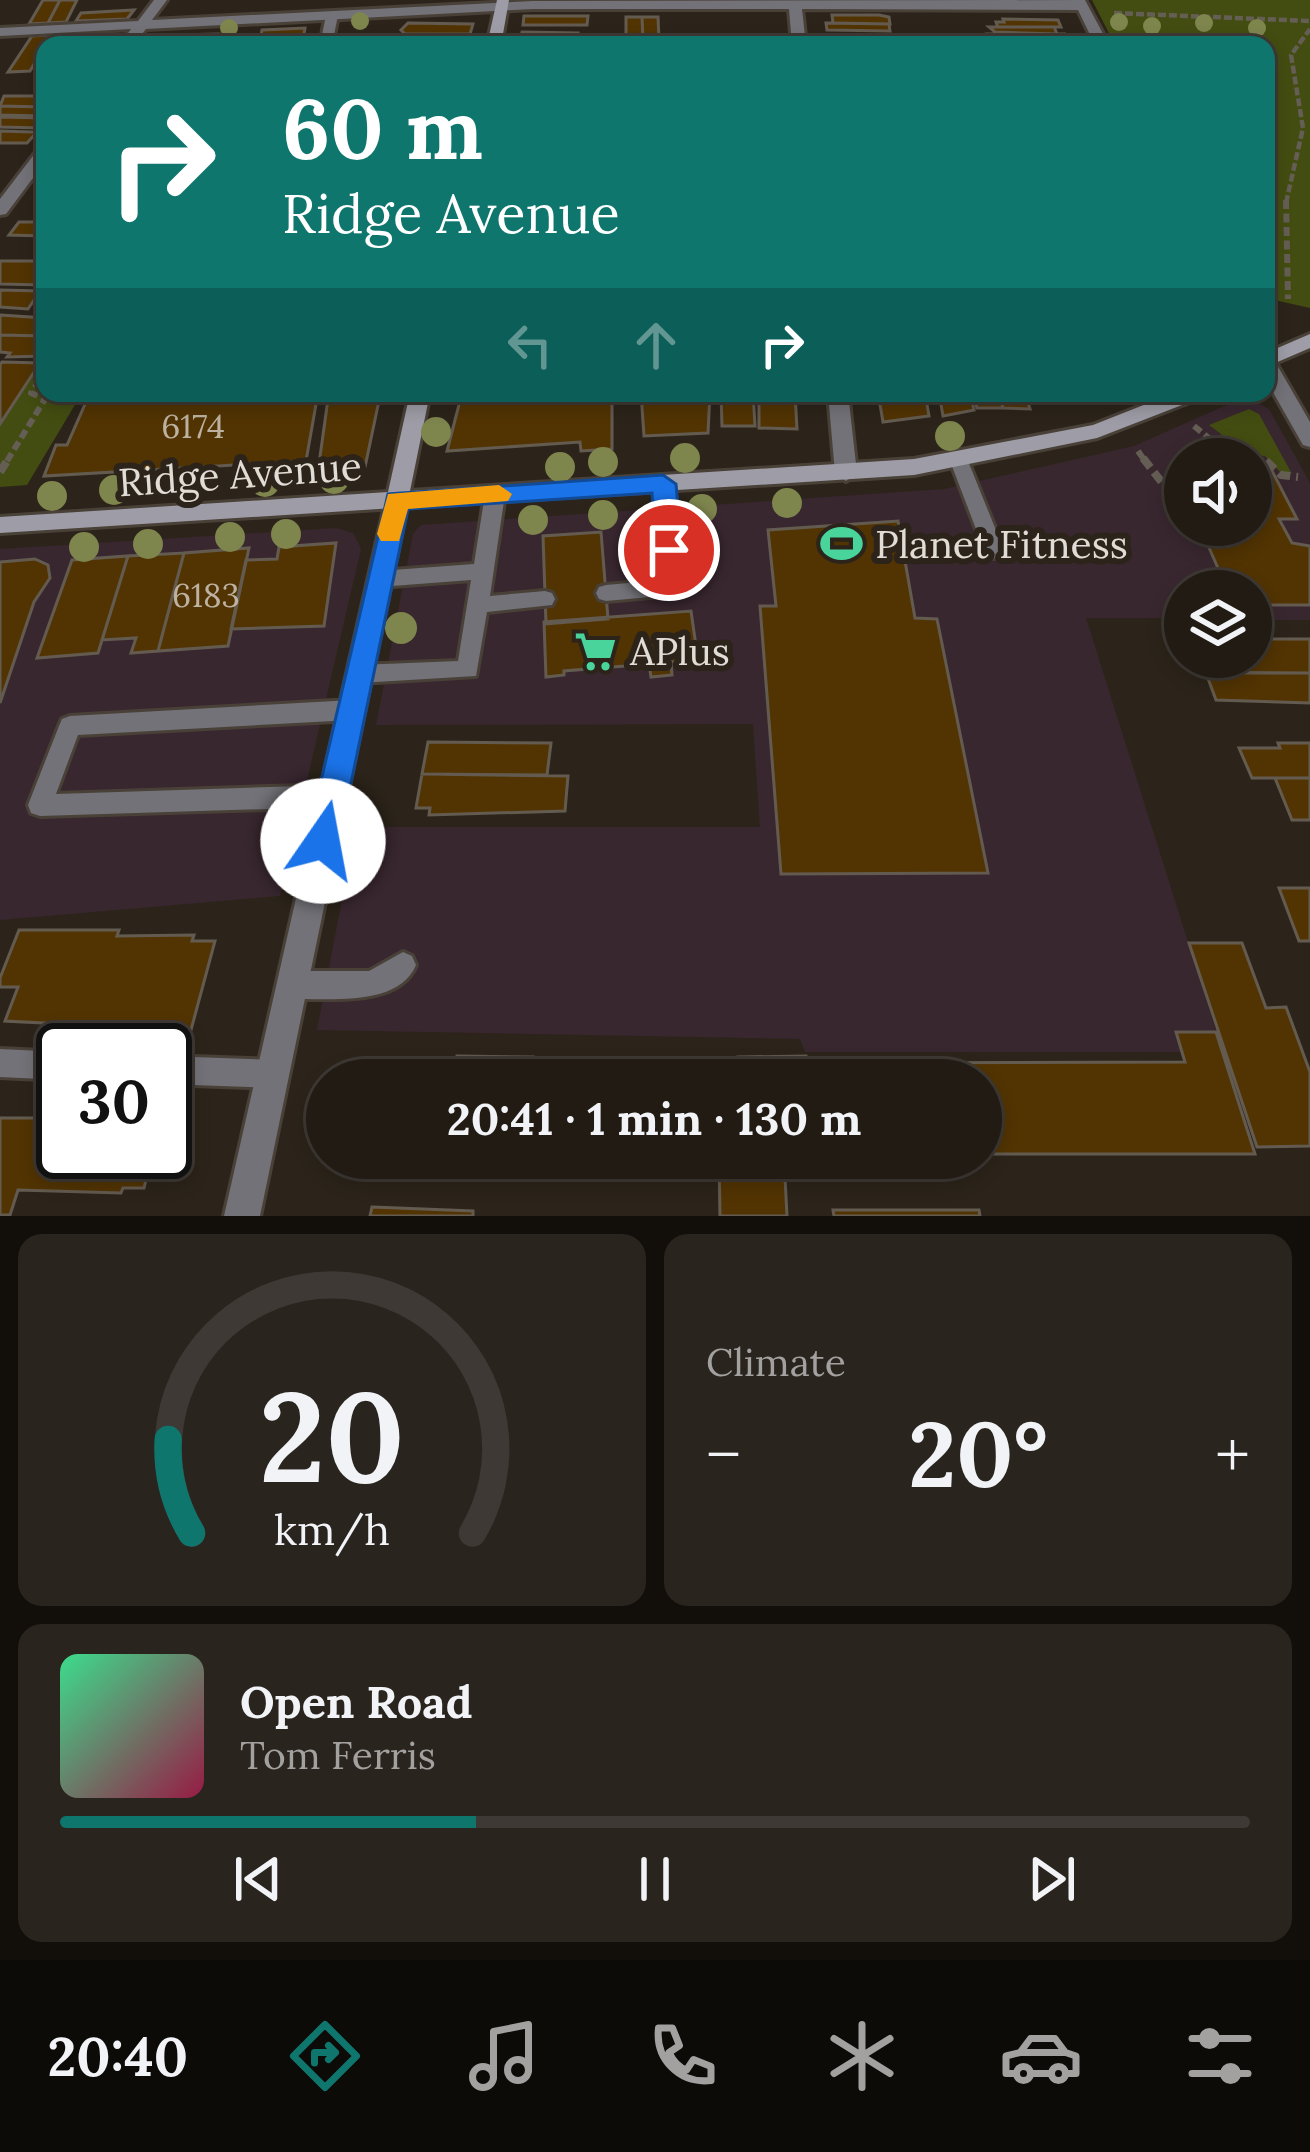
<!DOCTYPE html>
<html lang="en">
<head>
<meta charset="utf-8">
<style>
	body { margin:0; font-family:Lora,serif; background:#29241d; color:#f1f3f6; height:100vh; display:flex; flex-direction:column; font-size:45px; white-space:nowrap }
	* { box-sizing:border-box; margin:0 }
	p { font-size:39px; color:#a2a1a0 }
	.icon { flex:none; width:66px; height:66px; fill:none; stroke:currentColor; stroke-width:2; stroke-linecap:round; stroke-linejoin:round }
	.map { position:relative; height:1216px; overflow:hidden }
	.drawer { display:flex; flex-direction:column; gap:18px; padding:18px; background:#120f0b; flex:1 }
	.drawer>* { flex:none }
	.top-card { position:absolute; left:36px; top:36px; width:1239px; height:366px; border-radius:24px; box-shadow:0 6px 18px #0003,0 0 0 3px #3e3934; background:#0f766e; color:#fff; overflow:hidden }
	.tools { position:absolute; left:1164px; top:438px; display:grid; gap:24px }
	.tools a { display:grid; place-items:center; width:108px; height:108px; border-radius:50%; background:#211b14; box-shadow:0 6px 18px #0003,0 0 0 3px #3e3934; font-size:60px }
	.speed { position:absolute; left:36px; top:1023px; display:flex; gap:24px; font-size:60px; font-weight:700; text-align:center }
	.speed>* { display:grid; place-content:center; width:156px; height:156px; border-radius:50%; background:#211b14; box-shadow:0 6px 18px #0003,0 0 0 3px #3e3934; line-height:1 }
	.speed .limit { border:6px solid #111; border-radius:18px; background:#fff; color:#111 }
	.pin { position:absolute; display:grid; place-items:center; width:102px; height:102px; color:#fff; margin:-51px; border:6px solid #fff; border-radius:50%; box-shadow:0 3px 12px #0007 }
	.me { position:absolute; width:132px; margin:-66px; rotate:12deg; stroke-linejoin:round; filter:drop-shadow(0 0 9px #0008) }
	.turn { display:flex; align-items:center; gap:42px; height:252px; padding:0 48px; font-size:54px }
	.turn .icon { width:156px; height:156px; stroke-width:2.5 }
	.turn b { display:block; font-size:84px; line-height:102px }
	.lanes { display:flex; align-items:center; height:114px; padding:0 48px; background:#0003; justify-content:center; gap:60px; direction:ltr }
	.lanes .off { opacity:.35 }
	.big { font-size:90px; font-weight:700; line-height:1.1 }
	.drawer .card { flex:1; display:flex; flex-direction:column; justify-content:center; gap:18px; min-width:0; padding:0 42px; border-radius:24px; background:#29241d }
	.drawer .dial { align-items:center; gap:0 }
	.dial svg { height:312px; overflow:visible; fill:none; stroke:#3e3934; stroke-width:7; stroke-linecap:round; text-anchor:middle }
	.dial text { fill:#f1f3f6; stroke:none }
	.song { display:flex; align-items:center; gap:36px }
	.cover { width:144px; height:144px; border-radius:18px; background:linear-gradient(135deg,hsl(150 70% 55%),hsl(340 70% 35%)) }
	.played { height:12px; border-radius:6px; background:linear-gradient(90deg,#0f766e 35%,#3e3934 35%) }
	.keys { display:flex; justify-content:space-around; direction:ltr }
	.heat { display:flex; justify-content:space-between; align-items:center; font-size:66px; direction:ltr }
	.drawer .tiles { flex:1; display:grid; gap:18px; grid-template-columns:1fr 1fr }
	.card:last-child { grid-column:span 2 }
	.trip { position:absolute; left:306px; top:1059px; width:696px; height:120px; border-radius:60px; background:#211b14; box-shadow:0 6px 18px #0003,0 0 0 3px #3e3934; font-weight:700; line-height:120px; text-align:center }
	.menu { display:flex; height:192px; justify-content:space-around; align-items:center; background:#0d0b08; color:#a2a1a0 }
	.menu .icon { width:84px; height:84px }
	.menu .selected { color:#0f766e }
	.menu b { font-size:54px; color:#f1f3f6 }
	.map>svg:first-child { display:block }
	.commercial { fill:#39272f; fill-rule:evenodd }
	.green { fill:#434d11 }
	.building { fill:#523403; stroke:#645b50; stroke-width:3 }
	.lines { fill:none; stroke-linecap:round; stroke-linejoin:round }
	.lane-casing { stroke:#494138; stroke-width:6 }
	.street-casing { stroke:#494138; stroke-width:6 }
	.secondary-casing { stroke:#494138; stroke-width:6 }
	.path-far2 { stroke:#655e55; stroke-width:4.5; stroke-dasharray:8 3; stroke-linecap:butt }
	.path-far1 { stroke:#655e55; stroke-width:6; stroke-dasharray:9 4.5; stroke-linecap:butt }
	.path { stroke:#655e55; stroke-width:8; stroke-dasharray:12 6; stroke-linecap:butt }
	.lane { fill:#727278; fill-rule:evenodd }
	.street { fill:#727278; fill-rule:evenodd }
	.secondary { fill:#9e9da7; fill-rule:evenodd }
	.tree { fill:#7e854d }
	.route { fill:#1a73e8; stroke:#114b97; stroke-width:3 }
	.slow { fill:#f59e0b }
	.labels { text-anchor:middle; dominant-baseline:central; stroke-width:12; stroke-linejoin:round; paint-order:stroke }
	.number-label { font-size:33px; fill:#bdb2a1 }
	.street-label { font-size:39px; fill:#e1dcd6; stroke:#2c241a }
	.poi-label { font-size:39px; fill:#e1dcd6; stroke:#2c241a; text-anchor:start }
</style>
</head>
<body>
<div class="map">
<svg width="1310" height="1216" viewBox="0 0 1310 1216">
	<rect width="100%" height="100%" fill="#2c241a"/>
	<path class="commercial" d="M1238 400 1257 402 1269 409 1310 483V620H1251V591H1185V618H1086L1216 1031 1174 1030 1181 1052H805L800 1039 317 1030 356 827H760L753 724 376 725 413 534 421 525 944 489 1134 446ZM1185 459H1251V525H1185Z
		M336 528 353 533 361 549 280 896 0 920V549Z"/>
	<path class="green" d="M1092 0H1310V308L1266 298V45H1115Z
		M45 356V393H82L27 485 0 487V424Z
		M1249 409 1259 414 1292 474 1280 472 1265 456 1232 455 1221 434 1209 425Z"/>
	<path class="building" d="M43 0H60L48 23 29 24Z
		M60 0H77L66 22 48 23Z
		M134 10 127 19 76 21 81 13Z
		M832 15H879L889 17 890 24 833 23Z
		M524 16H588L587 25H523Z
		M626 17H642L643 40H626Z
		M642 17H658L659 39 643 40Z
		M1003 19 1058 20 1061 27H998L996 22H1004Z
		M408 23 473 24 470 34H405L401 30Z
		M826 23 889 24 890 31 827 30Z
		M989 27H1054L1057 34 995 32Z
		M305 28 302 45H259L262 30Z
		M522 32 578 33V41H520Z
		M403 33 405 34H458L456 43H400Z
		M218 34 213 42 164 44 169 35Z
		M987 34H1065L1068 42 990 40Z
		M51 35 30 71 8 72 32 36Z
		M827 37 884 38 886 44 828 45Z
		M4 96H45V107L0 106Z
		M0 106 45 107V116L0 115Z
		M0 117 45 118V124L41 128 0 127Z
		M0 131 32 132H37L27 143H0Z
		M19 222H45V236L9 235Z
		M0 261H45V285L0 284Z
		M0 290 40 291 28 309 0 307Z
		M0 315 45 318V336L0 335Z
		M0 335 45 336V356L7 357 10 353 0 352Z
		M2 362 40 363 0 424V365Z
		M90 393H318L306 461 44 476 56 445H67Z
		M462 393 612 394V449L581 451 580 442 447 451Z
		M641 393H710L708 433 644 436Z
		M721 393H753L755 426H722Z
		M759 393H795L797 429 759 428Z
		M878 393H925L929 416 883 422Z
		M939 393H970L974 410 943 416Z
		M973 393H999L1003 408H977Z
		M999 393H1025L1030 409 1003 408Z
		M380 396 365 467 318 471 328 399Z
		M1251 465H1269L1297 519H1279L1292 543 1310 546V605H1251V591H1228L1207 543H1223L1214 525H1251Z
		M898 521 915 618 937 619 988 873 781 874 760 606H776L768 530Z
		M601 532 608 619 546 624 543 536Z
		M336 543 324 626 231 629 246 560 277 559 279 547Z
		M249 548 228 646 158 651 184 553Z
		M184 553 158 651 131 653 136 638 102 640 128 556Z
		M128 556 98 653 37 658 72 560Z
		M35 559 48 565 50 578 34 602 0 703V562Z
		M691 611 698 660 671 662 672 675 651 677 649 664 564 671V675L546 677 544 622Z
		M1251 639H1310V673L1199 672 1193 657H1251Z
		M1206 673H1310V703L1216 700Z
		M428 742 551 743 547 775 422 774Z
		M1278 743H1310V778H1252L1239 748H1280Z
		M422 774 568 776 565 811 429 815 430 808H416Z
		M1275 778H1310V820H1292Z
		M1279 888H1310V941H1299Z
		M19 930H119L117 936 194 935 192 941H215L188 1041H178L175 1053 154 1050 156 1045H75L82 1025 5 1021 18 987H0V978Z
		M1189 943H1242L1266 1008 1286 1007 1310 1072V1146L1257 1147Z
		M1176 1032H1216L1255 1154H981V1080H815L813 1063 1185 1062Z
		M457 1056 533 1057 531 1074 585 1075V1080H373L374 1075H393L394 1071H456Z
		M806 1056 808 1080H739L738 1057Z
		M0 1118H63V1152H153L144 1188H123L121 1193 18 1190 10 1215H0Z
		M719 1158H784L787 1216H720Z
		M372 1207 473 1211V1216H370Z
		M833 1210H979L980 1216H834Z"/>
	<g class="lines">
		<defs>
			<path id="lane" d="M332 12 338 15 332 45H320L326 15Z
				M959 454 968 461 1004 550 1001 555 994 558 984 550 950 461Z
				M663 477 673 484 682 587 672 595 606 601 599 599 596 593 599 587 606 585 661 580 653 484Z
				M495 487 505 494 490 596 545 591 552 593 555 599 552 605 487 612 476 676 359 683 351 680 348 674 351 668 359 665 458 661 471 580 379 587 369 579 379 571 474 564 485 494Z
				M352 700 360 703 363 710 360 717 352 720 78 735 56 794 333 785 341 788 345 796 341 804 333 807 40 816 31 813 28 805 59 726 62 719 70 716Z
				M403 952 412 956 416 965C399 1007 329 998 292 999L282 995 278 985 282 975 292 971H369Z
				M0 1049 63 1052V1080L0 1077Z
				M165 1056 273 1060 283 1064 287 1074 283 1084 273 1088 165 1084Z"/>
			<path id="street" d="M154 0H167L152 20 533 1 1085 0 1109 45H1095L1078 10 802 9 806 45H792L789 9H533L146 29 133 45H119L131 29 0 36V28L138 21Z
				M45 146V162L6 214 0 215V199L39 148Z
				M1266 356 1273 358 1310 422V447L1303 445 1266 380Z
				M828 393H848L857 473 846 481 835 473Z
				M397 493 408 501 260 1216H224L386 501Z"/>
			<path id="secondary" d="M497 0H509L501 45H487Z
				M1310 334V348L1266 367V353Z
				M410 393H430L410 491 914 459 1093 425 1174 393H1203L1200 398 1097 438 914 475 0 533V517L388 492Z"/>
		</defs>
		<use href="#lane" class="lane-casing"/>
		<use href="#street" class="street-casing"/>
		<use href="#secondary" class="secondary-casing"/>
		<path class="path-far2" d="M1114 13 1310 21
			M1286 203 1303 128 1291 55 1310 29"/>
		<path class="path-far1" d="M1286 200 1288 299
			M1194 426 1215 443 1223 457
			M1138 451 1145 461
			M1228 457 1266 461
			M1207 459 1227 457
			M7 461 45 399 31 393 45 372"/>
		<path class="path" d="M1143 458 1174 498
			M1249 458H1263L1281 475 1298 477
			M1207 459 1221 458
			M0 472 9 458"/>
		<use href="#lane" class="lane"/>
		<use href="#street" class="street"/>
		<use href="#secondary" class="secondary"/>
	</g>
	<g class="tree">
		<circle cx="360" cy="21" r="9"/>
		<circle cx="1119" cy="22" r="9"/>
		<circle cx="1204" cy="23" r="9"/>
		<circle cx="1152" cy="26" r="9"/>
		<circle cx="229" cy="28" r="9"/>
		<circle cx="1257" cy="28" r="9"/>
		<circle cx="436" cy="432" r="15"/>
		<circle cx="950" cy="436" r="15"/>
		<circle cx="685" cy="458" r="15"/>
		<circle cx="603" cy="462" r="15"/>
		<circle cx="560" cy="467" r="15"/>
		<circle cx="334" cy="479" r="15"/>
		<circle cx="265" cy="482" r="15"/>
		<circle cx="189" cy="487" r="15"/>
		<circle cx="114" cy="490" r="15"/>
		<circle cx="52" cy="496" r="15"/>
		<circle cx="787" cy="503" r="15"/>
		<circle cx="702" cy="509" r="15"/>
		<circle cx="603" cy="515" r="15"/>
		<circle cx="533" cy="520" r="15"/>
		<circle cx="286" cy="534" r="15"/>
		<circle cx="230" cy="537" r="15"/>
		<circle cx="148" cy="544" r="15"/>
		<circle cx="84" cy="547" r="15"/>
		<circle cx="401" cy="628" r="16"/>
	</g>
	<path class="route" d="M663 475 676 484 682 550 669 560 656 550 652 493 408 509 339 841 335 851 323 855 312 851 307 841 388 494Z"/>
	<path class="slow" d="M499 485 512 494 508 501 408 509 399 541H381L377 534 388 494Z"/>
	<defs>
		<symbol id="stadium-bare" viewBox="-9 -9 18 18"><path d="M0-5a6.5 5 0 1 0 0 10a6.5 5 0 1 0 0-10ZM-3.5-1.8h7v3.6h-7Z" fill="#49d49c" stroke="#2c241a" stroke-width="2.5" paint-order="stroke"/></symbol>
		<symbol id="supermarket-bare" viewBox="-9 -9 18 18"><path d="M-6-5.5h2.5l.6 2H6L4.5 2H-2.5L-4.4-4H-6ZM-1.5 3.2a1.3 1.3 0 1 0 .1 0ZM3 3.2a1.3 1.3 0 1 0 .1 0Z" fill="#49d49c" stroke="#2c241a" stroke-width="2.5" paint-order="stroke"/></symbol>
	</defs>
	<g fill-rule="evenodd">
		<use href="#stadium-bare" x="812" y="514" width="59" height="59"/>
		<use href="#supermarket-bare" x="566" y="622" width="59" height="59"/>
	</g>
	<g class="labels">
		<g class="number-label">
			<text x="193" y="426">6174</text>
			<text x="206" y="595">6183</text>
		</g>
		<g class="street-label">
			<text transform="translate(240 474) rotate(-4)">Ridge Avenue</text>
		</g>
		<g class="poi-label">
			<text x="875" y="544">Planet Fitness</text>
			<text x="630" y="651">APlus</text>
		</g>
	</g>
</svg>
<div class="tools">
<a><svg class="icon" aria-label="sound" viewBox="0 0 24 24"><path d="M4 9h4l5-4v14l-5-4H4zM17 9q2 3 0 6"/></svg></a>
<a><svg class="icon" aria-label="layers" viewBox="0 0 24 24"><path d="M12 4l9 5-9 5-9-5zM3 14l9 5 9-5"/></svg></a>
</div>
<div class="speed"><div class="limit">30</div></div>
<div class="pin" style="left:669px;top:550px;background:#d93025"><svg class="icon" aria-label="arrive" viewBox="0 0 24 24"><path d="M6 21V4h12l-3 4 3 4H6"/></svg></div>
<svg class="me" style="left:323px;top:841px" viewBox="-20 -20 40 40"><circle r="19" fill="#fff"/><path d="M0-13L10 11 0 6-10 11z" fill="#1a73e8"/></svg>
<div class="trip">20:41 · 1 min · 130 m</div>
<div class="top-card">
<div class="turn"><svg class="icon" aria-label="right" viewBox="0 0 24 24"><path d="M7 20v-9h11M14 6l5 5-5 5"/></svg><div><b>60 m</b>Ridge Avenue</div></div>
<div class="lanes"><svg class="icon off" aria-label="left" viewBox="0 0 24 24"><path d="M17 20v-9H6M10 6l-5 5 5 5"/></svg><svg class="icon off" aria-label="ahead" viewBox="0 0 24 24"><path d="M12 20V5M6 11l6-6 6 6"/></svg><svg class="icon" aria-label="right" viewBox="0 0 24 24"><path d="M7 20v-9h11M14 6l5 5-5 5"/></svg></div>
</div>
</div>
<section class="drawer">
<div class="tiles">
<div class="card dial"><svg viewBox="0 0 100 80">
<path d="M14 69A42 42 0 1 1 86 69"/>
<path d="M14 69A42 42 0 0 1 8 45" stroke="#0f766e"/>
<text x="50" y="56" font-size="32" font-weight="700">20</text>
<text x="50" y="72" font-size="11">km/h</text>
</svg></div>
<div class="card"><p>Climate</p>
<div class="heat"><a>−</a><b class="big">20°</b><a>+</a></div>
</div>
<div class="card">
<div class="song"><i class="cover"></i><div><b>Open Road</b><p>Tom Ferris</p></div></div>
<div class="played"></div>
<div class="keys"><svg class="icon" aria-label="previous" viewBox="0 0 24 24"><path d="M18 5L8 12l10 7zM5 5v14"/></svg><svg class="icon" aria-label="pause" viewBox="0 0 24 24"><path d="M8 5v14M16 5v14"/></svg><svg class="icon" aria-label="next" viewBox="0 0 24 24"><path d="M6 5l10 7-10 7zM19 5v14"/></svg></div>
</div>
</div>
</section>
<nav class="menu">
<b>20:40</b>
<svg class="icon selected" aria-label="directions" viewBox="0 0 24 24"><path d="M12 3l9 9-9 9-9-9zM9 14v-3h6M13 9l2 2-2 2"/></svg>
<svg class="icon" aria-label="music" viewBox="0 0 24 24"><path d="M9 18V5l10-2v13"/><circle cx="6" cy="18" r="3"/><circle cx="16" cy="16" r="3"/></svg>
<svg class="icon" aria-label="phone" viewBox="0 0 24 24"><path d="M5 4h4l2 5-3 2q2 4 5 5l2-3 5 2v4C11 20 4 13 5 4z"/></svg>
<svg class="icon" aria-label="climate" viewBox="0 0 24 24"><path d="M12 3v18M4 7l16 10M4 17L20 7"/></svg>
<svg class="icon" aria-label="car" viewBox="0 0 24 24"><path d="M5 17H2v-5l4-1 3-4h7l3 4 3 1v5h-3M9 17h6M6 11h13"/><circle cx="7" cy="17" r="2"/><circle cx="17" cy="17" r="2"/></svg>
<svg class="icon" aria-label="filters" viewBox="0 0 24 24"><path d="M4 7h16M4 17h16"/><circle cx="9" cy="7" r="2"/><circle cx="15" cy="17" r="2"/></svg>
</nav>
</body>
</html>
